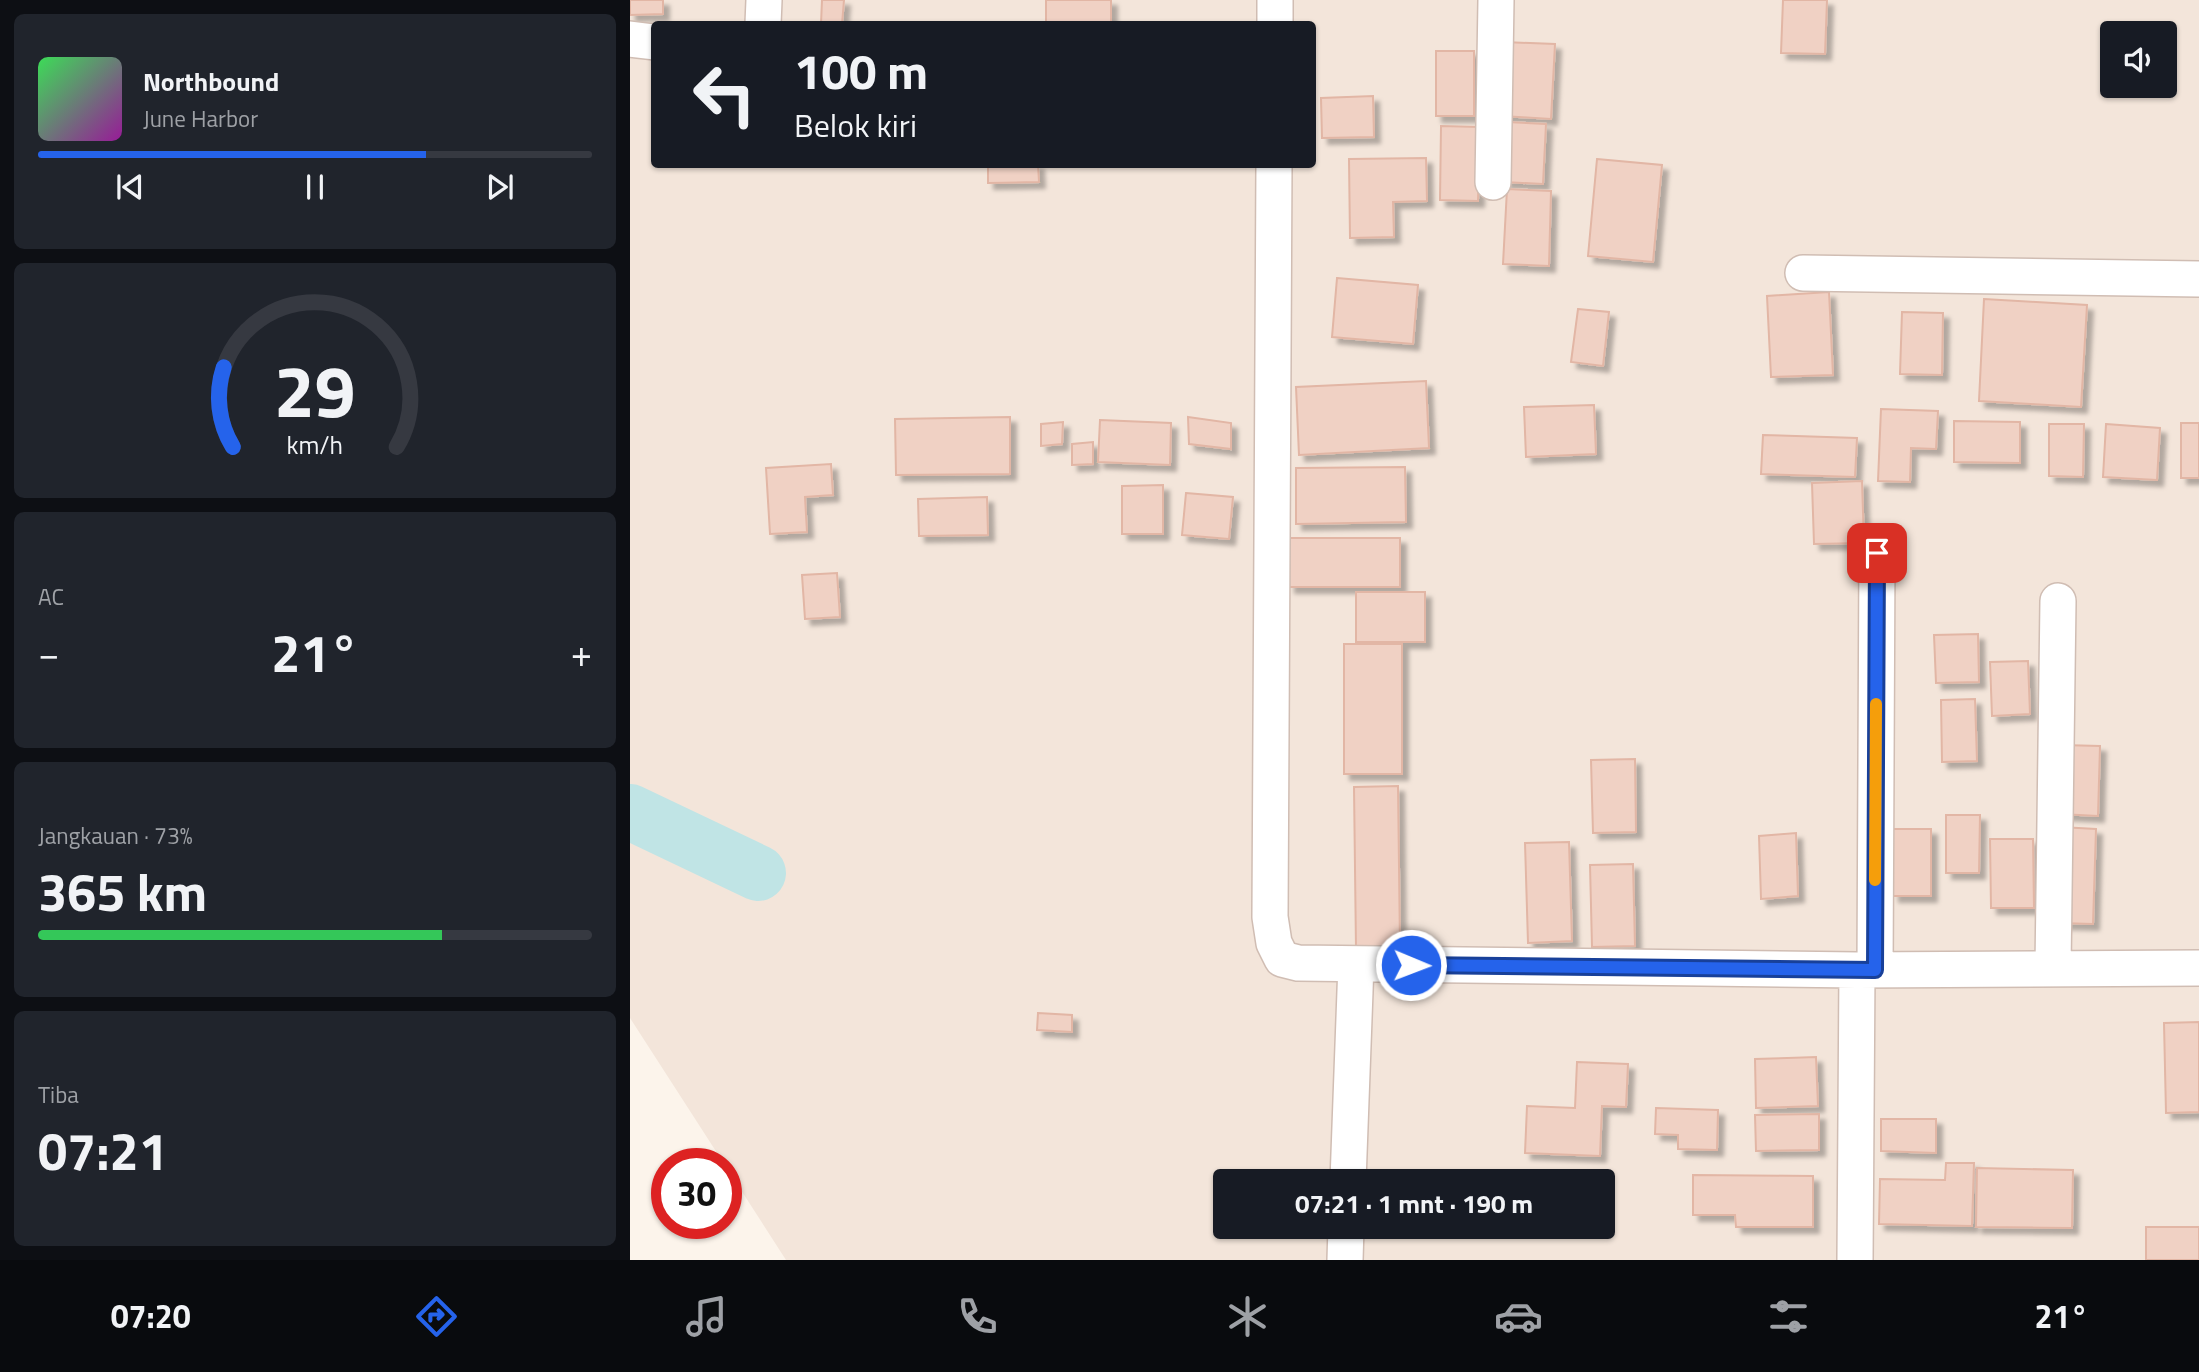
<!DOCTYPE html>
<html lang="id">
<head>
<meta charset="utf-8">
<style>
	body { margin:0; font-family:"Titillium Web",sans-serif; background:#20242c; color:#f1f3f6; height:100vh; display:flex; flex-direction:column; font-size:26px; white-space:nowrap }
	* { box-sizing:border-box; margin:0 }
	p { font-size:23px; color:#9ea1a6 }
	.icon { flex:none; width:38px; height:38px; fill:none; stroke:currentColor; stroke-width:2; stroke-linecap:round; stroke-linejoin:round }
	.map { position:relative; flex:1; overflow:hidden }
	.sheet { display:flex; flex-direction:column; gap:14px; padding:14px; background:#0d0f14; width:630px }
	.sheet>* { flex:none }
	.hud { position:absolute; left:21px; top:21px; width:665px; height:147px; border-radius:7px; box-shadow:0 2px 5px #0004; background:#171b24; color:#f1f3f6; overflow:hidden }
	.fabs { position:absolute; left:1470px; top:21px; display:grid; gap:14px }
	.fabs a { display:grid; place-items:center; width:77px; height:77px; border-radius:7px; background:#171b24; box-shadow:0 2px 5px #0004; font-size:35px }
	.speed { position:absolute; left:21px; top:1148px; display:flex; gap:14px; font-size:35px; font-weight:700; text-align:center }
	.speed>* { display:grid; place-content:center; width:91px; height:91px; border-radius:50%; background:#171b24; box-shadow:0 2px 5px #0004; line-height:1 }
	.speed .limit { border:10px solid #d22; background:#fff; color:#111 }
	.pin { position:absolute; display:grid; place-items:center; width:60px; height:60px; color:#fff; margin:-30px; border-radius:14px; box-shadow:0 4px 10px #0006 }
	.me { position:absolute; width:77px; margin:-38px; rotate:91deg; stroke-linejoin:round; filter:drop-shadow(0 0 5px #0008) }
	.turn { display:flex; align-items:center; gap:24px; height:147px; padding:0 28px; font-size:32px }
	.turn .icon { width:91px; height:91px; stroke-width:2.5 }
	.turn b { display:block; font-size:49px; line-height:60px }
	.big { font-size:52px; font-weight:700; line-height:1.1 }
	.sheet .widget { flex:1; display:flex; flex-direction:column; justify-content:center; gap:10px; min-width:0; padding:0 24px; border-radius:10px; background:#20242c }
	.sheet .dial { align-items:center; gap:0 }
	.dial svg { height:182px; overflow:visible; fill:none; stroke:#363941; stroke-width:7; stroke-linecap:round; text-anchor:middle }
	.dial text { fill:#f1f3f6; stroke:none }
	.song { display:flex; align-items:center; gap:21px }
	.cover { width:84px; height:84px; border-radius:10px; background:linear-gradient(135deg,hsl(130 70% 55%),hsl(300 70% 35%)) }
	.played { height:7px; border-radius:4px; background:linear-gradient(90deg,#2563eb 70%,#363941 70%) }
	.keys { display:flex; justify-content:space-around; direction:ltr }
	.heat { display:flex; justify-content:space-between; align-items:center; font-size:38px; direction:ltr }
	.charge { height:10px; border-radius:5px; background:linear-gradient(90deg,#34c759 73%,#363941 0) }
	.trip { position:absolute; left:583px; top:1169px; width:402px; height:70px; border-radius:7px; background:#171b24; box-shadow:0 2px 5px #0004; font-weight:700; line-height:70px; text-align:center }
	.tabs { display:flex; height:112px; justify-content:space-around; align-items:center; background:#090b0e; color:#9ea1a6 }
	.tabs .icon { width:49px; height:49px }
	.tabs .current { color:#2563eb }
	.tabs b { font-size:32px; color:#f1f3f6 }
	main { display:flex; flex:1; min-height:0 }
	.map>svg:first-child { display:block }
	.residential { fill:#f3e5da; fill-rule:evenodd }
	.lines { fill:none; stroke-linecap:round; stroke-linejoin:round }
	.river { stroke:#c0e4e5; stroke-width:56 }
	.building { fill:#f0d1c4; stroke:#e2b6a5; stroke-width:2; filter:url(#shadow) }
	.minor-casing { stroke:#d0bdb3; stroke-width:38 }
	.minor { stroke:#fff; stroke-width:35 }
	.route-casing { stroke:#184099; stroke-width:18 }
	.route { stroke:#2563eb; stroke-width:12 }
	.slow { stroke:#f59e0b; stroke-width:12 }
</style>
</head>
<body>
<main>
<section class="sheet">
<div class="widget">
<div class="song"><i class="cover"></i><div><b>Northbound</b><p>June Harbor</p></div></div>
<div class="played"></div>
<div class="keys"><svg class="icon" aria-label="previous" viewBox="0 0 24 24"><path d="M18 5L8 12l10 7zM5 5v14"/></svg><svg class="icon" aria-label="pause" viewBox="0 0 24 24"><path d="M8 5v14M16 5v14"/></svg><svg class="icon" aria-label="next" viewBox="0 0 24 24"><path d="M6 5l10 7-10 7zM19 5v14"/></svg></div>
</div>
<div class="widget dial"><svg viewBox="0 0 100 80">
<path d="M14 69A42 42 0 1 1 86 69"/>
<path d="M14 69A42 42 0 0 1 10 34" stroke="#2563eb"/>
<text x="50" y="56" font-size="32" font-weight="700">29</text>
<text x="50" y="72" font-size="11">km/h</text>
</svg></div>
<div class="widget"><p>AC</p>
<div class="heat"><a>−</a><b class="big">21°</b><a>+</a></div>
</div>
<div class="widget"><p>Jangkauan · 73%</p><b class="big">365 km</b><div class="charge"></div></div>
<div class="widget"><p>Tiba</p><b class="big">07:21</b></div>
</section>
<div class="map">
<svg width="1569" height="1260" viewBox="0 0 1569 1260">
	<defs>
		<filter id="shadow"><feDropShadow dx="6" dy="6" stdDeviation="2" flood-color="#0004"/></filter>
	</defs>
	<rect width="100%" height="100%" fill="#fcf4eb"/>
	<path class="residential" d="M0 0H1569V1260H156L0 1018ZM24 24H682V164H24ZM1482 33H1535V86H1482ZM595 1181H973V1227H595Z"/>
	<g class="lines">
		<path class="river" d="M0 812 128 873"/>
	</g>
	<path class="building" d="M0 0H33V14L0 15Z
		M192 0H214L212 24H191Z
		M416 0H481V24H416Z
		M1153 0H1197L1195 54 1151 53Z
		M874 42 925 44 921 119 871 116Z
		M806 51H844V116H806Z
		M743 96 744 137 692 138 691 98Z
		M877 122 916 124 913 184 874 182Z
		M811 126 850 127 848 201 810 200Z
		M796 158 797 201 763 202 764 237 720 238 719 159Z
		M967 159 1032 165 1023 262 958 256Z
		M358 164H408L409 182 358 183Z
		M877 189 921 191 919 266 873 264Z
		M707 278 788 285 783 344 702 337Z
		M1199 292 1203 375 1141 377 1137 296Z
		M1354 299 1457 305 1451 407 1349 401Z
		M948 309 979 312 973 366 941 362Z
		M1272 312 1313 313 1312 375 1270 374Z
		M796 381 799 448 669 455 666 387Z
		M964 405 966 454 896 457 894 407Z
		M1251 409 1308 411 1306 449 1281 448 1280 482 1248 481Z
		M380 417V474L266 475 265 419Z
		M558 417 601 423V449L559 444Z
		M470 420 541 423 540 465 468 462Z
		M1324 421 1390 422V463L1324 462Z
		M433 422 432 444 411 446V424Z
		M1551 423H1569V478H1551Z
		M1419 424H1454L1453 477 1419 476Z
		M1476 424 1530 428 1527 480 1473 477Z
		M1133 435 1227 438 1225 477 1131 474Z
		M463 442V464L442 465V444Z
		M201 464 203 495 175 497 177 532 140 534 136 468Z
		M775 467 776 522 666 524V468Z
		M1232 481 1234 543 1184 544 1182 483Z
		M533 485V534H492V486Z
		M556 493 603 497 599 539 552 535Z
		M357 497 358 535 289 536 288 499Z
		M659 538H770V587H659Z
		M207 573 210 617 175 619 172 575Z
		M726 592H795V642H726Z
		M1348 634 1349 682 1306 683 1304 635Z
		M714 644H772V774H714Z
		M1398 661 1400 714 1362 716 1360 662Z
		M1345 699 1347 761 1312 762 1311 700Z
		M1432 745 1470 746 1468 816 1430 814Z
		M1005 759 1006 832 963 833 961 760Z
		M768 786 770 948 726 949 724 787Z
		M1316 815H1350L1349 873H1316Z
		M1430 827 1466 829 1463 924 1428 923Z
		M1263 829H1301V896H1263Z
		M1166 833 1168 896 1131 899 1129 836Z
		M1360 839H1403L1404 908H1361Z
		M939 842 942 941 898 943 895 843Z
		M1003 864 1005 946 962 947 960 865Z
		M408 1013 442 1015V1032L407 1030Z
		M1569 1022V1112L1536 1113 1534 1023Z
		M1186 1057 1188 1106 1126 1108 1125 1059Z
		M947 1062 998 1064 996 1107 972 1106 970 1156 895 1153 897 1106 945 1108Z
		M1026 1108 1088 1110 1087 1150 1048 1149V1135L1025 1134Z
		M1189 1114V1150L1126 1151 1125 1115Z
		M1251 1119H1306V1153L1251 1151Z
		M1316 1163H1344L1342 1226 1249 1224 1250 1179 1315 1180Z
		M1347 1168 1443 1170 1442 1228 1346 1227Z
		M1063 1175 1183 1176V1227H1106L1105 1215H1063Z
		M1516 1227H1569V1260H1516Z"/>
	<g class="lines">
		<defs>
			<path id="minor" d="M133 24 134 0
				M645 24V0
				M0 39 24 42
				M644 164 640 917 644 943 652 959 668 963 1227 970 1569 968
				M863 182 866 0
				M1173 273 1569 279
				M1423 967 1428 601
				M1245 970 1247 553
				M718 1181 726 964
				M715 1260 716 1227
				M1225 1260 1227 970"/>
		</defs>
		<use href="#minor" class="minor-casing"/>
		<use href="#minor" class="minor"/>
	</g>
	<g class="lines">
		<defs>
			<path id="route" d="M781 965 1245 970 1247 553"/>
		</defs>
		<use href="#route" class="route-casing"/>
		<use href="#route" class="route"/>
		<path class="slow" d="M1245 880 1246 704"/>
	</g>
</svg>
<div class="fabs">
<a><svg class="icon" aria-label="sound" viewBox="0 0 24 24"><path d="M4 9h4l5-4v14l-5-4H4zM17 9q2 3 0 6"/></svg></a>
</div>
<div class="speed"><div class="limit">30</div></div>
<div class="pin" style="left:1247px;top:553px;background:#d93025"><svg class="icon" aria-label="arrive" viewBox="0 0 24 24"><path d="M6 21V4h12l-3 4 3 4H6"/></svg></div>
<svg class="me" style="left:781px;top:965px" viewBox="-20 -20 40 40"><circle r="17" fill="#2563eb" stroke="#fff" stroke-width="3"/><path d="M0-11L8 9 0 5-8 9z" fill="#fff"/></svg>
<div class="trip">07:21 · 1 mnt · 190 m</div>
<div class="hud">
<div class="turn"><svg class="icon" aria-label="left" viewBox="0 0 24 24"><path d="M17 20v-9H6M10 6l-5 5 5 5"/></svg><div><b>100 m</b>Belok kiri</div></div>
</div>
</div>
</main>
<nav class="tabs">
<b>07:20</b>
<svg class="icon current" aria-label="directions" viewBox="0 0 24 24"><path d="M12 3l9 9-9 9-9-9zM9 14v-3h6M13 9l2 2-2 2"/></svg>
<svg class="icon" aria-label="music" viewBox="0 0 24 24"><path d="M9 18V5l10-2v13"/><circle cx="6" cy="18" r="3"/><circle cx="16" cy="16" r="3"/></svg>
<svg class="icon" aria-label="phone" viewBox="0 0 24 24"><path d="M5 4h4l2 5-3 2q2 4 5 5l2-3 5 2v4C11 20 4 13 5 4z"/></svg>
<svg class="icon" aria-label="climate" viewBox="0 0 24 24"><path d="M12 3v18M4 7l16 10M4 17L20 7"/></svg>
<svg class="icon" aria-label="car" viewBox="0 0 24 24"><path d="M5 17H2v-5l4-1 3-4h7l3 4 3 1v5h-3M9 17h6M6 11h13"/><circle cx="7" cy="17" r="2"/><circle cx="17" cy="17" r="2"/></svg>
<svg class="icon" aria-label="filters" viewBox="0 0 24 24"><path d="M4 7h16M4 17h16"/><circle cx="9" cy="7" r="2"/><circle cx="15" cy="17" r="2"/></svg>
<b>21°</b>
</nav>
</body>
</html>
